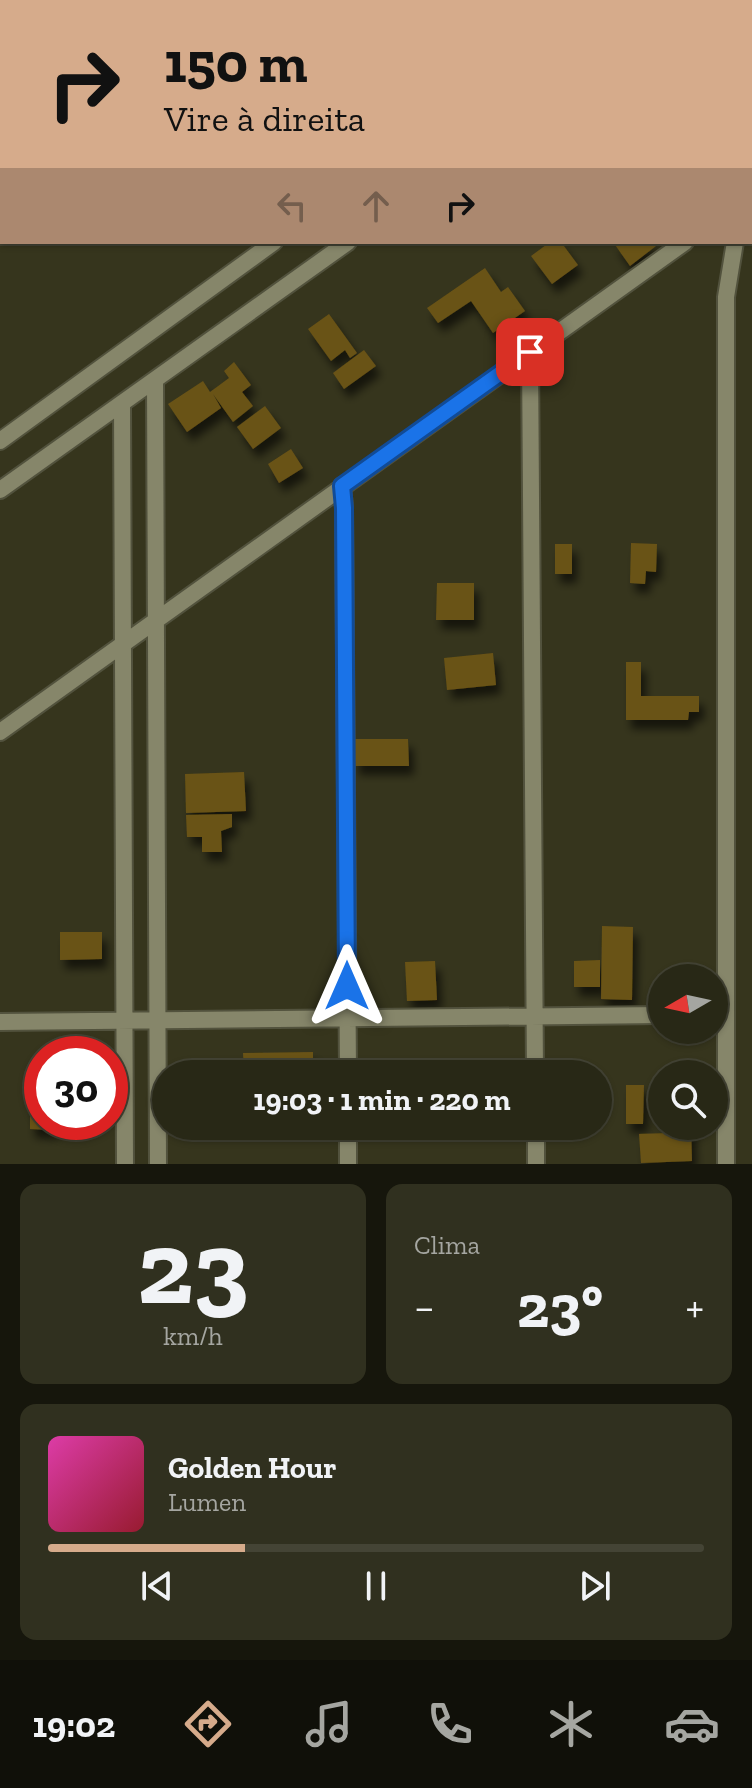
<!DOCTYPE html>
<html lang="pt">
<head>
<meta charset="utf-8">
<style>
	body { margin:0; font-family:"Zilla Slab",serif; background:#30301f; color:#f1f3f6; height:100vh; display:flex; flex-direction:column; font-size:30px; white-space:nowrap }
	* { box-sizing:border-box; margin:0 }
	p { font-size:26px; color:#a5a6a1 }
	.icon { flex:none; width:44px; height:44px; fill:none; stroke:currentColor; stroke-width:2; stroke-linecap:round; stroke-linejoin:round }
	.map { position:relative; height:1164px; overflow:hidden }
	.side { display:flex; flex-direction:column; gap:20px; padding:20px; background:#16160c; flex:1 }
	.side>* { flex:none }
	.hud { position:absolute; left:0px; top:0px; width:752px; height:244px; box-shadow:0 2px 6px #0004,0 0 0 2px #444435; background:#d6ab8b; color:#111; overflow:hidden }
	.needle { width:52px; rotate:261deg }
	.fabs { position:absolute; left:648px; top:964px; display:grid; gap:16px }
	.fabs a { display:grid; place-items:center; width:80px; height:80px; border-radius:50%; background:#282816; box-shadow:0 2px 6px #0004,0 0 0 2px #444435; font-size:40px }
	.speed { position:absolute; left:24px; top:1036px; display:flex; gap:16px; font-size:40px; font-weight:700; text-align:center }
	.speed>* { display:grid; place-content:center; width:104px; height:104px; border-radius:50%; background:#282816; box-shadow:0 2px 6px #0004,0 0 0 2px #444435; line-height:1 }
	.speed .limit { border:12px solid #d22; background:#fff; color:#111 }
	.pin { position:absolute; display:grid; place-items:center; width:68px; height:68px; color:#fff; margin:-34px; border-radius:16px; box-shadow:0 4px 12px #0006 }
	.me { position:absolute; width:88px; margin:-44px; rotate:0deg; stroke-linejoin:round; filter:drop-shadow(0 0 6px #0008) }
	.turn { display:flex; align-items:center; gap:28px; height:168px; padding:0 32px; font-size:36px }
	.turn .icon { width:104px; height:104px; stroke-width:2.5 }
	.turn b { display:block; font-size:56px; line-height:68px }
	.lanes { display:flex; align-items:center; height:76px; padding:0 32px; background:#0003; justify-content:center; gap:40px; direction:ltr }
	.lanes .off { opacity:.35 }
	.big { font-size:60px; font-weight:800; line-height:1.1 }
	.side .tile { flex:1; display:flex; flex-direction:column; justify-content:center; gap:12px; min-width:0; padding:0 28px; border-radius:16px; background:#30301f }
	.side .dial { align-items:center; gap:0 }
	.dial b { font-size:104px; line-height:1 }
	.song { display:flex; align-items:center; gap:24px }
	.cover { width:96px; height:96px; border-radius:12px; background:linear-gradient(135deg,hsl(320 70% 55%),hsl(350 70% 35%)) }
	.played { height:8px; border-radius:4px; background:linear-gradient(90deg,#d6ab8b 30%,#444435 30%) }
	.keys { display:flex; justify-content:space-around; direction:ltr }
	.heat { display:flex; justify-content:space-between; align-items:center; font-size:44px; direction:ltr }
	.side .tiles { flex:1; display:grid; gap:20px; grid-template-columns:1fr 1fr }
	.tile:last-child { grid-column:span 2 }
	.trip { position:absolute; left:152px; top:1060px; width:460px; height:80px; border-radius:40px; background:#282816; box-shadow:0 2px 6px #0004,0 0 0 2px #444435; font-weight:800; line-height:80px; text-align:center }
	.menu { display:flex; height:128px; justify-content:space-around; align-items:center; background:#101009; color:#a5a6a1 }
	.menu .icon { width:56px; height:56px }
	.menu .selected { color:#d6ab8b }
	.menu b { font-size:36px; color:#f1f3f6 }
	.map>svg:first-child { display:block }
	.building { fill:#695215; filter:url(#shadow) }
	.lines { fill:none; stroke-linecap:round; stroke-linejoin:round }
	.minor-casing { stroke:#52523d; stroke-width:20 }
	.minor { stroke:#86866a; stroke-width:16 }
	.route-casing { stroke:#114b97; stroke-width:20 }
	.route { stroke:#1a73e8; stroke-width:14 }
</style>
</head>
<body>
<div class="map">
<svg width="752" height="1164" viewBox="0 0 752 1164">
	<defs>
		<filter id="shadow"><feDropShadow dx="5" dy="9" stdDeviation="4" flood-color="#0009"/></filter>
	</defs>
	<rect width="100%" height="100%" fill="#36351d"/>
	<path class="building" d="M550 242H561L578 265 552 284 531 256Z
		M613 242H654L656 246 630 266Z
		M485 268 501 292 508 287 525 311 493 333 471 301 438 323 427 308Z
		M329 314 357 353 350 358 345 350 331 361 308 329Z
		M364 350 376 366 344 389 333 373Z
		M234 362 251 385 242 392 253 406 233 422 213 394 221 408 187 432 168 404 203 381 210 392 229 378 224 371Z
		M265 406 281 428 253 449 237 427Z
		M291 449 303 468 279 483 268 464Z
		M631 543 657 544 656 572 646 571 645 584 630 583Z
		M555 544H572V574H555Z
		M437 583H474V620H436Z
		M493 653 496 685 447 690 444 658Z
		M626 662H641V696H699V712H689L688 720H626Z
		M354 739H408L409 766H354Z
		M244 772 246 811 186 813 185 774Z
		M232 814V827L221 831 222 852H202V837H187L186 815Z
		M602 926 633 927 632 1000 601 999Z
		M60 932H102V959L60 960Z
		M600 960V987H574V961Z
		M435 961 437 1000 407 1001 405 962Z
		M313 1052V1074H244L243 1053Z
		M626 1085H644L643 1124H626Z
		M30 1095H42V1122H53V1130L30 1129Z
		M667 1126H691L692 1161 641 1163 639 1134 667 1133Z"/>
	<g class="lines">
		<defs>
			<path id="minor" d="M733 0V2
				M597 2 600 0
				M686 2 688 0
				M750 199 752 198
				M750 227 752 225
				M530 352 535 1074
				M155 380 158 1164
				M122 404 125 1164
				M0 441 274 242
				M342 486 344 508 348 1074
				M0 490 348 242
				M0 732 685 242
				M0 1022 662 1015
				M348 1126V1164
				M536 1126V1164
				M726 1164V297L735 242"/>
		</defs>
		<use href="#minor" class="minor-casing"/>
		<use href="#minor" class="minor"/>
	</g>
	<g class="lines">
		<defs>
			<path id="route" d="M347 986 344 508 342 486 530 352"/>
		</defs>
		<use href="#route" class="route-casing"/>
		<use href="#route" class="route"/>
	</g>
</svg>
<div class="fabs">
<a><svg class="needle" viewBox="-14 -14 28 28"><path d="M0-13l5 13h-10z" fill="#e53935"/><path d="M0 13l5-13h-10z" fill="#a5a6a1"/></svg></a>
<a><svg class="icon" aria-label="search" viewBox="0 0 24 24"><circle cx="10" cy="10" r="6"/><path d="M15 15l6 6"/></svg></a>
</div>
<div class="speed"><div class="limit">30</div></div>
<div class="pin" style="left:530px;top:352px;background:#d93025"><svg class="icon" aria-label="arrive" viewBox="0 0 24 24"><path d="M6 21V4h12l-3 4 3 4H6"/></svg></div>
<svg class="me" style="left:347px;top:986px" viewBox="-20 -20 40 40"><path d="M0-17L14 15 0 8-14 15z" fill="#1a73e8" stroke="#fff" stroke-width="4"/></svg>
<div class="trip">19:03 · 1 min · 220 m</div>
<div class="hud">
<div class="turn"><svg class="icon" aria-label="right" viewBox="0 0 24 24"><path d="M7 20v-9h11M14 6l5 5-5 5"/></svg><div><b>150 m</b>Vire à direita</div></div>
<div class="lanes"><svg class="icon off" aria-label="left" viewBox="0 0 24 24"><path d="M17 20v-9H6M10 6l-5 5 5 5"/></svg><svg class="icon off" aria-label="ahead" viewBox="0 0 24 24"><path d="M12 20V5M6 11l6-6 6 6"/></svg><svg class="icon" aria-label="right" viewBox="0 0 24 24"><path d="M7 20v-9h11M14 6l5 5-5 5"/></svg></div>
</div>
</div>
<section class="side">
<div class="tiles">
<div class="tile dial"><b>23</b><p>km/h</p></div>
<div class="tile"><p>Clima</p>
<div class="heat"><a>−</a><b class="big">23°</b><a>+</a></div>
</div>
<div class="tile">
<div class="song"><i class="cover"></i><div><b>Golden Hour</b><p>Lumen</p></div></div>
<div class="played"></div>
<div class="keys"><svg class="icon" aria-label="previous" viewBox="0 0 24 24"><path d="M18 5L8 12l10 7zM5 5v14"/></svg><svg class="icon" aria-label="pause" viewBox="0 0 24 24"><path d="M8 5v14M16 5v14"/></svg><svg class="icon" aria-label="next" viewBox="0 0 24 24"><path d="M6 5l10 7-10 7zM19 5v14"/></svg></div>
</div>
</div>
</section>
<nav class="menu">
<b>19:02</b>
<svg class="icon selected" aria-label="directions" viewBox="0 0 24 24"><path d="M12 3l9 9-9 9-9-9zM9 14v-3h6M13 9l2 2-2 2"/></svg>
<svg class="icon" aria-label="music" viewBox="0 0 24 24"><path d="M9 18V5l10-2v13"/><circle cx="6" cy="18" r="3"/><circle cx="16" cy="16" r="3"/></svg>
<svg class="icon" aria-label="phone" viewBox="0 0 24 24"><path d="M5 4h4l2 5-3 2q2 4 5 5l2-3 5 2v4C11 20 4 13 5 4z"/></svg>
<svg class="icon" aria-label="climate" viewBox="0 0 24 24"><path d="M12 3v18M4 7l16 10M4 17L20 7"/></svg>
<svg class="icon" aria-label="car" viewBox="0 0 24 24"><path d="M5 17H2v-5l4-1 3-4h7l3 4 3 1v5h-3M9 17h6M6 11h13"/><circle cx="7" cy="17" r="2"/><circle cx="17" cy="17" r="2"/></svg>
</nav>
</body>
</html>
